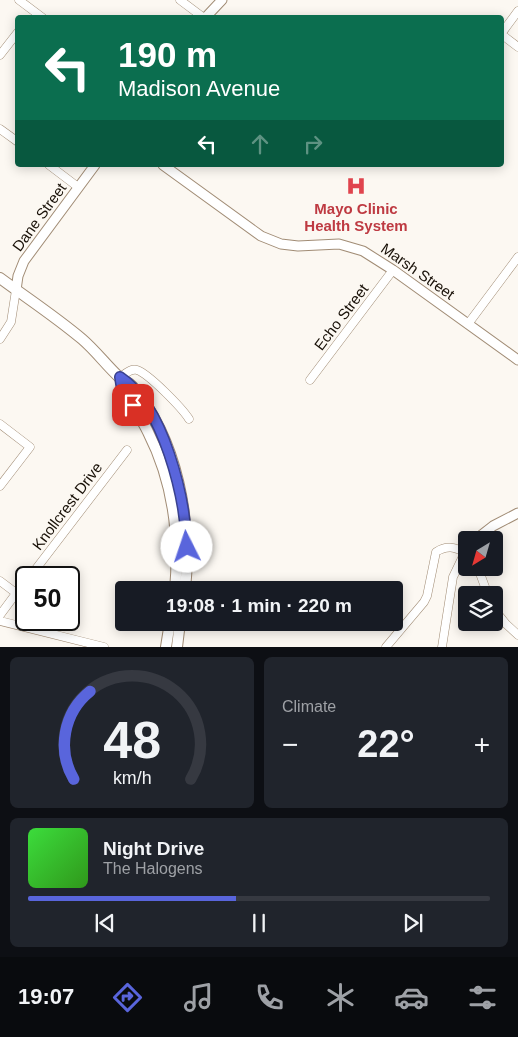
<!DOCTYPE html>
<html lang="en">
<head>
<meta charset="utf-8">
<style>
	body { margin:0; font-family:Arial,sans-serif; background:#20242c; color:#f1f3f6; height:100vh; display:flex; flex-direction:column; font-size:19px; white-space:nowrap }
	* { box-sizing:border-box; margin:0 }
	p { font-size:16px; color:#9ea1a6 }
	.icon { flex:none; width:28px; height:28px; fill:none; stroke:currentColor; stroke-width:2; stroke-linecap:round; stroke-linejoin:round }
	.map { position:relative; height:647px; overflow:hidden }
	.details { display:flex; flex-direction:column; gap:10px; padding:10px; background:#0d0f14; flex:1 }
	.details>* { flex:none }
	.top-card { position:absolute; left:15px; top:15px; width:489px; height:152px; border-radius:5px; box-shadow:0 2px 12px #0003; background:#0b6e4f; color:#fff; overflow:hidden }
	.needle { width:32px; rotate:217deg }
	.tools { position:absolute; left:458px; top:531px; display:grid; gap:10px }
	.tools a { display:grid; place-items:center; width:45px; height:45px; border-radius:5px; background:#171b24; box-shadow:0 2px 12px #0003; font-size:25px }
	.speed { position:absolute; left:15px; top:566px; display:flex; gap:10px; font-size:25px; font-weight:700; text-align:center }
	.speed>* { display:grid; place-content:center; width:65px; height:65px; border-radius:50%; background:#171b24; box-shadow:0 2px 12px #0003; line-height:1 }
	.speed .limit { border:2px solid #111; border-radius:8px; background:#fff; color:#111 }
	.pin { position:absolute; display:grid; place-items:center; width:42px; height:42px; color:#fff; margin:-21px; border-radius:10px; box-shadow:0 2px 8px #0006 }
	.me { position:absolute; width:55px; margin:-28px; rotate:356deg; stroke-linejoin:round; filter:drop-shadow(0 0 4px #0008) }
	.turn { display:flex; align-items:center; gap:18px; height:105px; padding:0 20px; font-size:22px }
	.turn .icon { width:65px; height:65px; stroke-width:2.5 }
	.turn b { display:block; font-size:35px; line-height:42px }
	.lanes { display:flex; align-items:center; height:48px; padding:0 20px; background:#0003; justify-content:center; gap:25px; direction:ltr }
	.lanes .off { opacity:.35 }
	.big { font-size:38px; font-weight:700; line-height:1.1 }
	.details .widget { flex:1; display:flex; flex-direction:column; justify-content:center; gap:8px; min-width:0; padding:0 18px; border-radius:8px; background:#20242c }
	.details .dial { align-items:center; gap:0 }
	.dial svg { height:130px; overflow:visible; fill:none; stroke:#363941; stroke-width:7; stroke-linecap:round; text-anchor:middle }
	.dial text { fill:#f1f3f6; stroke:none }
	.song { display:flex; align-items:center; gap:15px }
	.cover { width:60px; height:60px; border-radius:8px; background:linear-gradient(135deg,hsl(120 70% 55%),hsl(110 70% 35%)) }
	.played { height:5px; border-radius:2px; background:linear-gradient(90deg,#5965dc 45%,#363941 45%) }
	.keys { display:flex; justify-content:space-around; direction:ltr }
	.heat { display:flex; justify-content:space-between; align-items:center; font-size:28px; direction:ltr }
	.details .tiles { flex:1; display:grid; gap:10px; grid-template-columns:1fr 1fr }
	.widget:last-child { grid-column:span 2 }
	.trip { position:absolute; left:115px; top:581px; width:288px; height:50px; border-radius:5px; background:#171b24; box-shadow:0 2px 12px #0003; font-weight:700; line-height:50px; text-align:center }
	.menu { display:flex; height:80px; justify-content:space-around; align-items:center; background:#090b0e; color:#9ea1a6 }
	.menu .icon { width:35px; height:35px }
	.menu .on { color:#5965dc }
	.menu b { font-size:22px; color:#f1f3f6 }
	.map>svg:first-child { display:block }
	.lines { fill:none; stroke-linecap:round; stroke-linejoin:round }
	.minor-casing { stroke:#a18c75; stroke-width:9 }
	.tertiary-casing { stroke:#a18c75; stroke-width:11 }
	.secondary-casing { stroke:#a18c75; stroke-width:12 }
	.minor { stroke:#fff; stroke-width:8 }
	.tertiary { stroke:#fff; stroke-width:9 }
	.secondary { stroke:#fff; stroke-width:10 }
	.route-casing { stroke:#3a428f; stroke-width:12 }
	.route { stroke:#5965dc; stroke-width:9 }
	.labels { text-anchor:middle; dominant-baseline:central; stroke-width:4.5; stroke-linejoin:round; paint-order:stroke }
	.health-label { font-size:15px; font-weight:bold; fill:#be3a42; stroke:#fcf8f2 }
	.street-label { font-size:15px; fill:#181007; stroke:#fcf8f2 }
</style>
</head>
<body>
<div class="map">
<svg width="518" height="647" viewBox="0 0 518 647">
	<rect width="100%" height="100%" fill="#fcf8f2"/>
	<g class="lines">
		<defs>
			<path id="minor" d="M19 0 43 18
				M180 0 204 18
				M501 34 518 11
				M501 34 518 47
				M0 55 18 32
				M0 129 18 142
				M49 165 78 187
				M468 324 518 257
				M0 339 11 322 16 290
				M120 377C125 374 131 368 137 370 149 374 182 408 189 419
				M310 380 393 270
				M0 424 30 447 0 486
				M478 568 488 595
				M29 578 127 450
				M0 581 16 593
				M494 609 506 624 518 635
				M0 615 26 580
				M0 621 104 647
				M386 647 424 602 427 596 436 552C447 545 455 547 466 553
				M442 647 453 577 465 552"/>
			<path id="tertiary" d="M205 18 222 0
				M163 165 261 236 281 244 298 246 339 244 363 251 393 270 518 360
				M16 290 18 276 24 261 95 165
				M475 540 493 526 518 513
				M465 552 466 551"/>
			<path id="secondary" d="M0 278C27 298 56 317 82 339 96 351 106 365 119 377 123 380 128 382 132 386 178 440 192 521 185 590
				M120 377C124 397 139 413 148 432 173 481 180 536 175 590
				M166 647 170 622
				M177 647 180 622"/>
		</defs>
		<use href="#minor" class="minor-casing"/>
		<use href="#tertiary" class="tertiary-casing"/>
		<use href="#secondary" class="secondary-casing"/>
		<use href="#minor" class="minor"/>
		<use href="#tertiary" class="tertiary"/>
		<use href="#secondary" class="secondary"/>
	</g>
	<g class="lines">
		<defs>
			<path id="route" d="M133 405 122 390 120 377C164 406 185 497 187 547"/>
		</defs>
		<use href="#route" class="route-casing"/>
		<use href="#route" class="route"/>
	</g>
	<defs>
		<symbol id="hospital-bare" viewBox="-9 -9 18 18"><path d="M-5-5h3v3.5h4V-5h3V5h-3V1.5h-4V5h-3Z" fill="#e0444e" stroke="#fcf8f2" stroke-width="2.5" paint-order="stroke"/></symbol>
	</defs>
	<g fill-rule="evenodd">
		<use href="#hospital-bare" x="342" y="172" width="28" height="28"/>
	</g>
	<g class="labels">
		<g class="health-label">
			<text x="356" y="208">Mayo Clinic<tspan x="356" dy="17">Health System</tspan></text>
		</g>
		<g class="street-label">
			<text transform="translate(39 217) rotate(-54)">Dane Street</text>
			<text transform="translate(418 271) rotate(35)">Marsh Street</text>
			<text transform="translate(341 317) rotate(-53)">Echo Street</text>
			<text transform="translate(67 506) rotate(-53)">Knollcrest Drive</text>
		</g>
	</g>
</svg>
<div class="tools">
<a><svg class="needle" viewBox="-14 -14 28 28"><path d="M0-13l5 13h-10z" fill="#e53935"/><path d="M0 13l5-13h-10z" fill="#9ea1a6"/></svg></a>
<a><svg class="icon" aria-label="layers" viewBox="0 0 24 24"><path d="M12 4l9 5-9 5-9-5zM3 14l9 5 9-5"/></svg></a>
</div>
<div class="speed"><div class="limit">50</div></div>
<div class="pin" style="left:133px;top:405px;background:#d93025"><svg class="icon" aria-label="arrive" viewBox="0 0 24 24"><path d="M6 21V4h12l-3 4 3 4H6"/></svg></div>
<svg class="me" style="left:187px;top:547px" viewBox="-20 -20 40 40"><circle r="19" fill="#fff"/><path d="M0-13L10 11 0 6-10 11z" fill="#5965dc"/></svg>
<div class="trip">19:08 · 1 min · 220 m</div>
<div class="top-card">
<div class="turn"><svg class="icon" aria-label="left" viewBox="0 0 24 24"><path d="M17 20v-9H6M10 6l-5 5 5 5"/></svg><div><b>190 m</b>Madison Avenue</div></div>
<div class="lanes"><svg class="icon" aria-label="left" viewBox="0 0 24 24"><path d="M17 20v-9H6M10 6l-5 5 5 5"/></svg><svg class="icon off" aria-label="ahead" viewBox="0 0 24 24"><path d="M12 20V5M6 11l6-6 6 6"/></svg><svg class="icon off" aria-label="right" viewBox="0 0 24 24"><path d="M7 20v-9h11M14 6l5 5-5 5"/></svg></div>
</div>
</div>
<section class="details">
<div class="tiles">
<div class="widget dial"><svg viewBox="0 0 100 80">
<path d="M14 69A42 42 0 1 1 86 69"/>
<path d="M14 69A42 42 0 0 1 24 15" stroke="#5965dc"/>
<text x="50" y="56" font-size="32" font-weight="700">48</text>
<text x="50" y="72" font-size="11">km/h</text>
</svg></div>
<div class="widget"><p>Climate</p>
<div class="heat"><a>−</a><b class="big">22°</b><a>+</a></div>
</div>
<div class="widget">
<div class="song"><i class="cover"></i><div><b>Night Drive</b><p>The Halogens</p></div></div>
<div class="played"></div>
<div class="keys"><svg class="icon" aria-label="previous" viewBox="0 0 24 24"><path d="M18 5L8 12l10 7zM5 5v14"/></svg><svg class="icon" aria-label="pause" viewBox="0 0 24 24"><path d="M8 5v14M16 5v14"/></svg><svg class="icon" aria-label="next" viewBox="0 0 24 24"><path d="M6 5l10 7-10 7zM19 5v14"/></svg></div>
</div>
</div>
</section>
<nav class="menu">
<b>19:07</b>
<svg class="icon on" aria-label="directions" viewBox="0 0 24 24"><path d="M12 3l9 9-9 9-9-9zM9 14v-3h6M13 9l2 2-2 2"/></svg>
<svg class="icon" aria-label="music" viewBox="0 0 24 24"><path d="M9 18V5l10-2v13"/><circle cx="6" cy="18" r="3"/><circle cx="16" cy="16" r="3"/></svg>
<svg class="icon" aria-label="phone" viewBox="0 0 24 24"><path d="M5 4h4l2 5-3 2q2 4 5 5l2-3 5 2v4C11 20 4 13 5 4z"/></svg>
<svg class="icon" aria-label="climate" viewBox="0 0 24 24"><path d="M12 3v18M4 7l16 10M4 17L20 7"/></svg>
<svg class="icon" aria-label="car" viewBox="0 0 24 24"><path d="M5 17H2v-5l4-1 3-4h7l3 4 3 1v5h-3M9 17h6M6 11h13"/><circle cx="7" cy="17" r="2"/><circle cx="17" cy="17" r="2"/></svg>
<svg class="icon" aria-label="filters" viewBox="0 0 24 24"><path d="M4 7h16M4 17h16"/><circle cx="9" cy="7" r="2"/><circle cx="15" cy="17" r="2"/></svg>
</nav>
</body>
</html>
